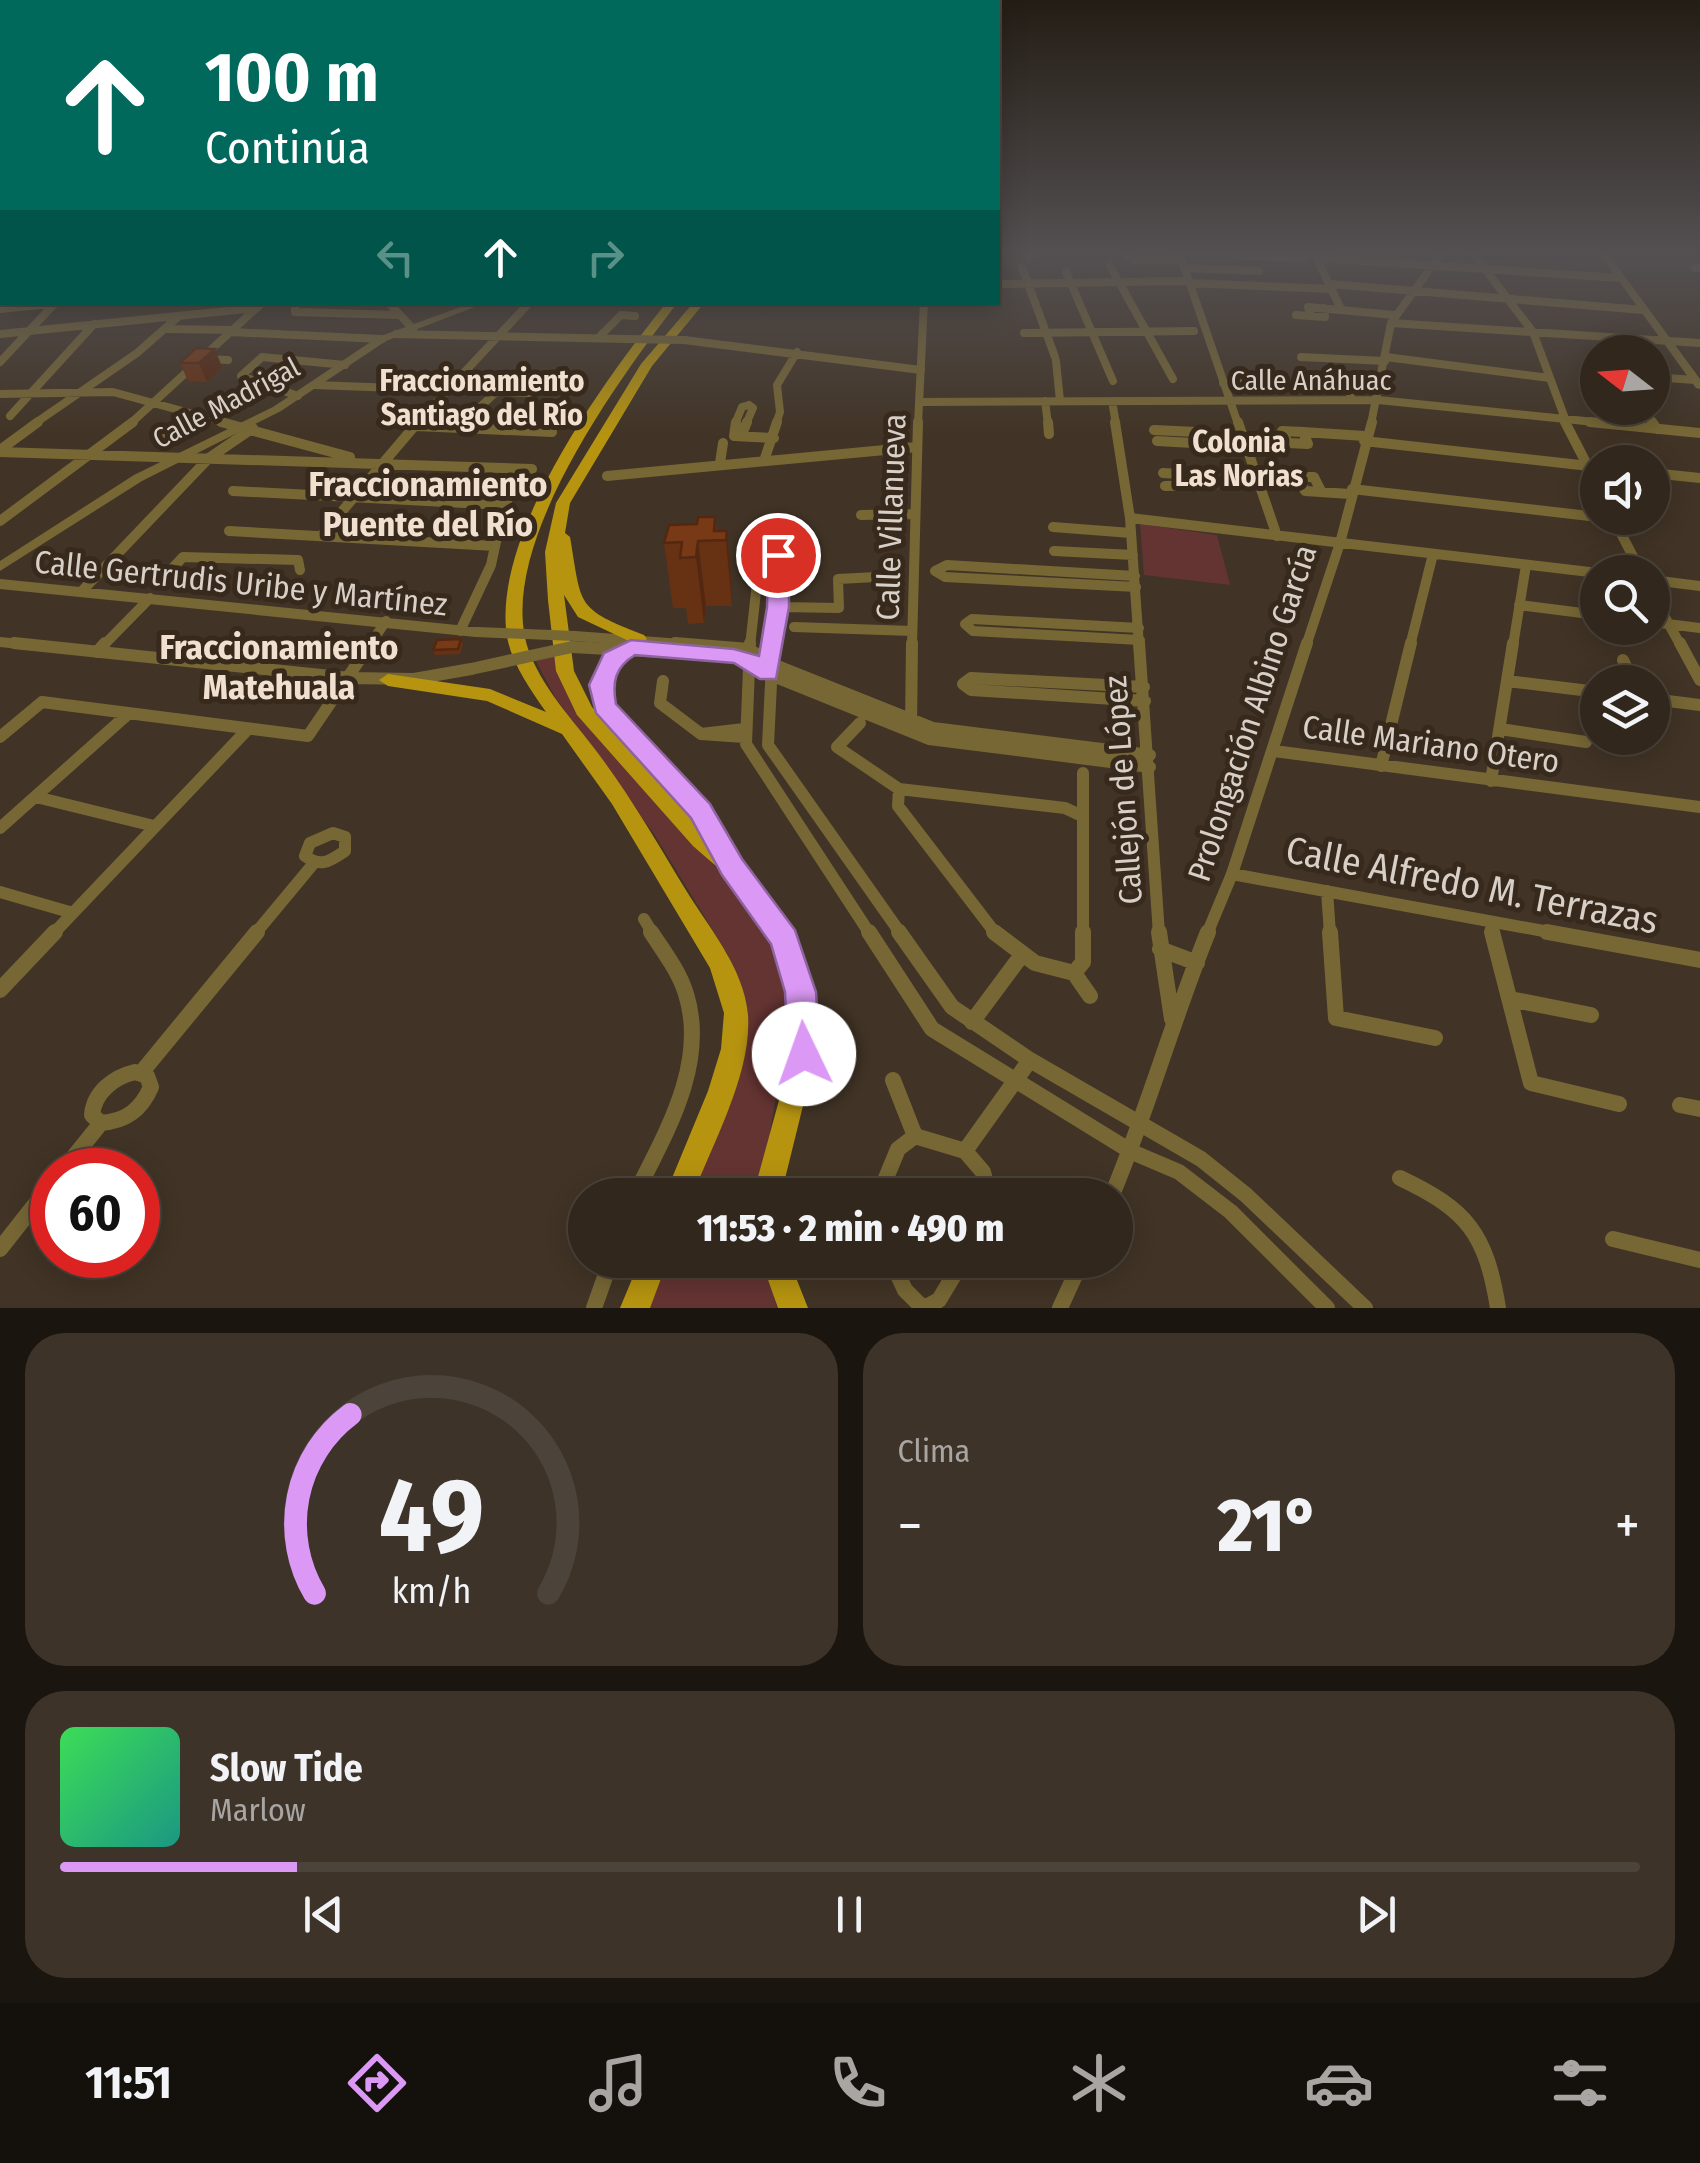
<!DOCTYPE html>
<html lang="es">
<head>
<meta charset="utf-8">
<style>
	body { margin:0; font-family:"Fira Sans Condensed",sans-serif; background:#3d3329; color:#f1f3f6; height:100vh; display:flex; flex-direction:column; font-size:38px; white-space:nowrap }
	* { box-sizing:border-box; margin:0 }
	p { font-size:32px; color:#a8a5a3 }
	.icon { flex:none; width:55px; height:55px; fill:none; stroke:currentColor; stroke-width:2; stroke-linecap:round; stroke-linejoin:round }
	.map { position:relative; height:1308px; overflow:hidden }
	.sheet { display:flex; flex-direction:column; gap:25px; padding:25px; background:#1b150f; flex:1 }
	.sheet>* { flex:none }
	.hud { position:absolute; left:0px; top:0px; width:1000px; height:305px; box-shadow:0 5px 25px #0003,0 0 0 2px #4c443b; background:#00695c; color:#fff; overflow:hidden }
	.needle { width:65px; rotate:287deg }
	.controls { position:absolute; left:1580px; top:335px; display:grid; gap:20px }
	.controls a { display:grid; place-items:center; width:90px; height:90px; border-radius:50%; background:#31271c; box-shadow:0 5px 25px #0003,0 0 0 2px #4c443b; font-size:50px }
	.speed { position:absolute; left:30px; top:1148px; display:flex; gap:20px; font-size:50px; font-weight:700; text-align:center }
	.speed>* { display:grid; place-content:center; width:130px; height:130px; border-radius:50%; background:#31271c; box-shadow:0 5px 25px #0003,0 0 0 2px #4c443b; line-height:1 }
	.speed .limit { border:15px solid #d22; background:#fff; color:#111 }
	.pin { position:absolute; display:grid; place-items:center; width:85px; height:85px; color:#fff; margin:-42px; border:5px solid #fff; border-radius:50%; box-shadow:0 2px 10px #0007 }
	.me { position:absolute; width:110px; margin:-55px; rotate:357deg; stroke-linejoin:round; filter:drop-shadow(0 0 8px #0008) }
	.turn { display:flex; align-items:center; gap:35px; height:210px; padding:0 40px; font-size:45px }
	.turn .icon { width:130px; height:130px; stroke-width:2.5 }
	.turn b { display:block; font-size:70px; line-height:85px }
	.lanes { display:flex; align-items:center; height:95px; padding:0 40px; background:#0003; justify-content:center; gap:50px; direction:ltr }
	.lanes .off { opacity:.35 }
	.big { font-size:75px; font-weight:800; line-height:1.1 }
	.sheet .card { flex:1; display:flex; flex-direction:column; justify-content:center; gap:15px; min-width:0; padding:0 35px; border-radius:40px; background:#3d3329 }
	.sheet .dial { align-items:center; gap:0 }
	.dial svg { height:260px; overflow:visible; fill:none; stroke:#4c443b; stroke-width:7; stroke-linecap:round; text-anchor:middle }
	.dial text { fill:#f1f3f6; stroke:none }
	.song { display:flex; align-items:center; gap:30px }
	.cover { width:120px; height:120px; border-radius:15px; background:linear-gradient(135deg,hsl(130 70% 55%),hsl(170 70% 35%)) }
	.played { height:10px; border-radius:5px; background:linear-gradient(90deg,#db99f5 15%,#4c443b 15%) }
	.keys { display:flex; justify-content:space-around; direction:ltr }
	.heat { display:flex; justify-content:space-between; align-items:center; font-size:55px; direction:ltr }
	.sheet .tiles { flex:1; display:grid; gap:25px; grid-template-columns:1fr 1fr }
	.card:last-child { grid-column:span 2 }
	.trip { position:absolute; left:568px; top:1178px; width:565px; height:100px; border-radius:50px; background:#31271c; box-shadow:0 5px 25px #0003,0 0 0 2px #4c443b; font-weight:800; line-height:100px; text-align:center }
	.tab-bar { display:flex; height:160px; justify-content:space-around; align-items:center; background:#14100b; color:#a8a5a3 }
	.tab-bar .icon { width:70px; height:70px }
	.tab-bar .current { color:#db99f5 }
	.tab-bar b { font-size:45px; color:#f1f3f6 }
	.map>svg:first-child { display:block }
	.green { fill:#643432 }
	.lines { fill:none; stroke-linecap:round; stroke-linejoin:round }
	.minor-far3 { stroke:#776735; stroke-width:8 }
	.minor-far2 { stroke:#776735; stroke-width:10 }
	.minor-far1 { stroke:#776735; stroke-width:12 }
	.minor { stroke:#776735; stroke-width:16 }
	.tertiary { fill:#776735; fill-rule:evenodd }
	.primary { fill:#b69410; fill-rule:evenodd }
	.minor-bridge-far2 { stroke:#776735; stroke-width:8 }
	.minor-bridge-far1 { stroke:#776735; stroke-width:10 }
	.minor-bridge { stroke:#776735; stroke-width:12 }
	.wall { fill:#673114 }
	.shaded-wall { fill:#542810 }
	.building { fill:#783917; stroke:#542810; stroke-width:2.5 }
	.route { fill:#db99f5; stroke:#8e639f; stroke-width:2.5 }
	.labels { text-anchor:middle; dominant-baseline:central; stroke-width:10; stroke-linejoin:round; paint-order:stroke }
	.far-street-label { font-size:28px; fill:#d8d0c7; stroke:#372a1d }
	.far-neighbourhood-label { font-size:30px; font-weight:bold; fill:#f1e0cf; stroke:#372a1d }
	.street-label { font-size:32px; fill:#d8d0c7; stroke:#372a1d }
	.neighbourhood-label { font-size:35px; font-weight:bold; fill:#f1e0cf; stroke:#372a1d }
	.near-street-label { font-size:38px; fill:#d8d0c7; stroke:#372a1d }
</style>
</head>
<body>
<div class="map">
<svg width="1700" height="1308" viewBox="0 0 1700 1308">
	<rect width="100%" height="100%" fill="#413426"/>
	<path class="green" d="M1140 524 1217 535 1230 585 1144 575Z
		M556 655 569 691 767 929 782 969 789 1013 760 1195H690L746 1025 728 955 654 834 555 697 536 661Z
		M664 1260H765L777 1308H646Z"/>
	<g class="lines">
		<path class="minor-far3" d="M1027 252 1029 257
			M1125 252 1126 256
			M1179 252 1238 424
			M1472 252 1533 332 1567 424
			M1179 253 1305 258
			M1314 253 1340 307
			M1317 258 1621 278
			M1135 260 1181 259
			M1109 264 1173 379
			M1022 267 1055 357
			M1184 268 1259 271
			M1695 268H1700
			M1066 272 1113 381
			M1189 283 1332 289
			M998 284 1189 281
			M1330 284 1643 310
			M295 302V312L400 315
			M388 302 413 329
			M0 309 72 302
			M1296 315 1325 317 1324 308
			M1311 315 1308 307 1394 315
			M1391 323 1700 343
			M166 329 233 330
			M231 332 382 339
			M1024 333 1194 331
			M0 334 257 308
			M396 334 627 339
			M598 338 621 315 635 316
			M684 340 921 370
			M1301 357 1385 361
			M1386 357 1550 378
			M206 359 228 360
			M1056 361 1060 401
			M0 362 56 302
			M1344 377 1352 400
			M1652 377 1695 380
			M1223 383 1269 384
			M315 385 529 393
			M0 394 113 392 230 424
			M298 396 241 376 262 357 345 365
			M1045 401 1048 424
			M1112 401 1116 424
			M920 402 1378 400 1614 424
			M1644 408 1654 424
			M10 416 94 324
			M487 417 475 412 496 392
			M34 424 137 353 179 316
			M130 424 263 302
			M188 424 203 415
			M416 424 530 302
			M735 424 742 407 749 405
			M746 424 753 408 749 405
			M776 424 780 412 777 385 797 352
			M918 424 924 302
			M1371 424 1391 323 1442 252"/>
		<path class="minor-far2" d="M221 422 350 457
			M1048 422 1049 434
			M1115 422 1130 518 1139 646
			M1238 422 1277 536
			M1565 422 1598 486
			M1590 422 1700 433
			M1652 422 1657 429
			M417 426 552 432
			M1154 430 1196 432 1205 444
			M1282 431 1303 432 1308 444 1288 443Z
			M1303 432 1365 436
			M742 434 747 422
			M734 436 774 438
			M734 436 736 422
			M165 438 192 422
			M1157 441 1247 446
			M1364 441 1598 467
			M0 450 38 422
			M0 452 532 469
			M765 458 777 422
			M720 463 723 443
			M1163 473 1258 479
			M1652 473 1700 478
			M607 476 917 447
			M1165 486 1215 485V476
			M1352 489 1598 517
			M233 491 504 505
			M1321 491 1314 477H1298L1305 491 1350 494
			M861 515 913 514
			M1130 518 1598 573
			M1613 518 1641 572
			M0 521 133 422
			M1053 527 1131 533
			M229 531 495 546
			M321 536 418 422
			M1054 551 1133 555
			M935 571 945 577 1136 587
			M935 571 947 565 1135 576
			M168 573 183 557 298 560 300 570
			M1652 580 1700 586
			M0 584 476 632
			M82 591 209 458 253 428
			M1652 594 1681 646
			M1519 605 1598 615
			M778 607 839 608 838 579 896 576
			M1652 622 1700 628
			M965 624 973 631 1140 640
			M965 624 972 619 1139 628
			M794 627 912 631
			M460 631 491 565 504 505 519 482 514 473 504 469
			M575 636 708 646
			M0 642 38 646
			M103 646 150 598
			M369 646 386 621
			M750 646 760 556 779 555 772 646
			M912 646 918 422
			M1306 646 1340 543 1372 422
			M1410 646 1433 554
			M1513 646 1526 565"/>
		<path class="minor-far1" d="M14 643 350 678 414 679 471 669
			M675 643 749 649 770 663 933 728 1150 755
			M750 643 746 744 870 934
			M773 643 768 745 901 934
			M1139 643 1159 934
			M1680 643 1700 680
			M572 647 735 656 748 659 768 674 929 739 1150 767
			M97 652 105 643
			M1623 660 1633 682
			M663 681 660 703 701 734 744 737
			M1507 681 1598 692
			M963 684 971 690 1145 701
			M963 684 971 678 1144 687
			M1652 699 1700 705
			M860 723 837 747 899 789 1065 808 1082 816
			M911 728 912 643
			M1500 729 1586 742
			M701 734 744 729
			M0 737 42 702 308 736 371 643
			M1274 751 1700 807
			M1381 766 1411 643
			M1083 773V934
			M1491 781 1513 643
			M899 789 898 806 996 934
			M36 797 154 826
			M0 828 128 714
			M333 833 345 837V851C330 861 321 868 305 856L310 843Z
			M1232 874 1560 934
			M1327 891 1330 934
			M0 892 73 913
			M644 919 653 934
			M1490 923 1493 934
			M53 934 248 729
			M255 934 314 863
			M1207 934 1232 874 1307 643"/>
		<path class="minor" d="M869 932 932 1029 1132 1152 1179 1172 1231 1212 1327 1308
			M899 932 952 1007 1030 1060 1201 1159 1246 1195 1365 1308
			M994 932 1035 963 1074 973
			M1159 932 1172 1019
			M1330 932 1336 1018 1435 1038
			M1492 932 1531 1083 1619 1104
			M1547 932 1700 960
			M1160 949 1197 963
			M1074 973 1083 962V932
			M1074 973 1090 996
			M0 990 55 932
			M1510 999 1591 1015
			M972 1022 1021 956
			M135 1072 147 1076 151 1087C141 1110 126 1121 101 1123L92 1115C94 1092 114 1077 135 1072Z
			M141 1073 257 932
			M893 1080 915 1136 965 1151 1030 1060
			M1680 1105 1700 1109
			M965 1151 983 1172 989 1195
			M63 1170 101 1123
			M1400 1178C1468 1210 1486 1234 1498 1308
			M635 1195C665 1134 708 1064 686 994 679 971 664 952 651 932
			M879 1195 898 1149 915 1136
			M1112 1195C1148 1109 1173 1019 1208 932
			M1613 1239 1700 1260
			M0 1249 52 1183
			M891 1260 905 1290 923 1308
			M594 1308 611 1260
			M924 1308 939 1300 963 1260
			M1060 1308 1082 1260"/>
		<path class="tertiary" d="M1598 252H1607L1700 379V389L1696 388Z
			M474 302H488L386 341 281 411 142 481 0 571V561L134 475 273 407 378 337Z"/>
		<path class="primary" d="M667 302H678C619 379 490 553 530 654 546 694 578 725 603 760 633 801 658 844 684 887 708 927 744 967 748 1015 752 1073 713 1142 693 1195H665L708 1091 721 1049 724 1013 710 968 612 804 562 734 487 701 388 686 379 680 388 674 490 689 546 712C531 690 512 664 507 637 491 534 605 379 667 302Z
			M694 302H705L652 366 570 503 565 533 570 537C582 607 575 608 644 635L647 639 637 644 640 648 637 652C616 666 607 679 613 705L711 813 741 862 796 939 813 991 816 1053 781 1195H753L792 1053 789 991 775 943 724 873 693 846 577 715 556 671 548 600 545 552 556 503 641 364ZM564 595 578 617 631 642C602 653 588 678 595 707L691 816 592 707 574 671Z
			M640 1260H668L650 1308H620Z
			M761 1260H789L808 1308H778Z"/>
		<path class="minor-bridge-far2" d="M627 339 684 340"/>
		<path class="minor-bridge-far1" d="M476 632 575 636"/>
		<path class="minor-bridge" d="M471 669 572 647"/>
	</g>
	<path class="wall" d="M196 348 222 367 207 382 188 381 180 363Z
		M715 517 717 531H727L732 596V606H706L704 623 688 624 686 608H673L664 543 697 524Z
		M461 639 463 644 460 654 435 655 433 650Z"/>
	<path class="shaded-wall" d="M215 349 222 367 207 382 199 363Z
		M727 531 732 596V606L726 540Z
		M698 541 706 606 704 623 696 557Z"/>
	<path class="building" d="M196 348 215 349 199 363H180Z
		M698 517H715L714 531H727L726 540 698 541 696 557 680 558 682 542 664 543 669 525 697 524Z
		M461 639 458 649 433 650 437 640Z"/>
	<linearGradient id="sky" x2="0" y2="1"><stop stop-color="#241d15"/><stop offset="0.58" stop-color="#545052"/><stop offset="1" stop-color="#545052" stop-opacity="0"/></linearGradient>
	<rect width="1700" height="436" fill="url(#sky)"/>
	<path class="route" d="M778 549 789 555V607L776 679H760L734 663 635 655C615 667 612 682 616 704L710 804 742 859 795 930 816 992 820 1054 816 1064 804 1068 793 1064 788 1054 785 992 771 944 722 875 691 818 596 713 589 685 604 653 631 640 734 649 759 656 767 607 768 555Z"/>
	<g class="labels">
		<g class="far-street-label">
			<text x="1311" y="380">Calle Anáhuac</text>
			<text transform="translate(226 403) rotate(-28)">Calle Madrigal</text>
		</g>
		<g class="far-neighbourhood-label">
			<text x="482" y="381">Fraccionamiento<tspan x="482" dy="34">Santiago del Río</tspan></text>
			<text x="1239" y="442">Colonia<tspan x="1239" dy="34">Las Norias</tspan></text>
		</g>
		<g class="street-label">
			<text transform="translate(891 517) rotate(-88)">Calle Villanueva</text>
			<text transform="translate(241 583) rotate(6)">Calle Gertrudis Uribe y Martínez</text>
			<text transform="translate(1252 713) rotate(-72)">Prolongación Albino García</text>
			<text transform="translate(1431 744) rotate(8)">Calle Mariano Otero</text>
			<text transform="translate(1123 790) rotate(-94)">Callejón de López</text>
		</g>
		<g class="neighbourhood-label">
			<text x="428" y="484">Fraccionamiento<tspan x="428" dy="40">Puente del Río</tspan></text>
			<text x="279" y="647">Fraccionamiento<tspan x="279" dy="40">Matehuala</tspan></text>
		</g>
		<g class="near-street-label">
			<text transform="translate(1472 885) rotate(11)">Calle Alfredo M. Terrazas</text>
		</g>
	</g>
</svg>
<div class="controls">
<a><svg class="needle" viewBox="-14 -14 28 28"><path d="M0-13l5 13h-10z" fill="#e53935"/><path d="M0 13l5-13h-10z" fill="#a8a5a3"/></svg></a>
<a><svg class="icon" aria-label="sound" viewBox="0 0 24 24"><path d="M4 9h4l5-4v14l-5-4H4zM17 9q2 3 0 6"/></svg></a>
<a><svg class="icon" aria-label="search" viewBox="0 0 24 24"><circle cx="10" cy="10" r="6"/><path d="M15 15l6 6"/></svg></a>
<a><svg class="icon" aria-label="layers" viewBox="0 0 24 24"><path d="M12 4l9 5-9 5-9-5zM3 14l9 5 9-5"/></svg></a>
</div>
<div class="speed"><div class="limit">60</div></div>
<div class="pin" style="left:778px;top:555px;background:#d93025"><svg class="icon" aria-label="arrive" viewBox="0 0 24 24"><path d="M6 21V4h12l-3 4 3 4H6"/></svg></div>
<svg class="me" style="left:804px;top:1054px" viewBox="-20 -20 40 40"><circle r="19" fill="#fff"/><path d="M0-13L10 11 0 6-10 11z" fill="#db99f5"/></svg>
<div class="trip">11:53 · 2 min · 490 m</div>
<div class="hud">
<div class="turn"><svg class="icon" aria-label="ahead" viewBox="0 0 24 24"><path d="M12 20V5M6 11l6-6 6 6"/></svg><div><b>100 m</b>Continúa</div></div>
<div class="lanes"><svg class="icon off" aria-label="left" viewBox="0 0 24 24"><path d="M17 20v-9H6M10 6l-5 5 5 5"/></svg><svg class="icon" aria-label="ahead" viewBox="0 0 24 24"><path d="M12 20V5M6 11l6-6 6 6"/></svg><svg class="icon off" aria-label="right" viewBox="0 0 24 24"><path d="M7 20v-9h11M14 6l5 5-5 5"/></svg></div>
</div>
</div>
<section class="sheet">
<div class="tiles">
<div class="card dial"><svg viewBox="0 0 100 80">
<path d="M14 69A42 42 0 1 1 86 69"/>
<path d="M14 69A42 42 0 0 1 25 14" stroke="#db99f5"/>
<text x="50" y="56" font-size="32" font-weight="700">49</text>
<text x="50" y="72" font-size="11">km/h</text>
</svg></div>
<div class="card"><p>Clima</p>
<div class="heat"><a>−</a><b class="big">21°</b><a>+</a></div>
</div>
<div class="card">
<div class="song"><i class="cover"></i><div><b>Slow Tide</b><p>Marlow</p></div></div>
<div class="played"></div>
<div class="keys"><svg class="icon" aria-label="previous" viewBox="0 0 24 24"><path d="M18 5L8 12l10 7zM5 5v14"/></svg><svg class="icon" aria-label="pause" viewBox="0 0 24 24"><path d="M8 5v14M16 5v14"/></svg><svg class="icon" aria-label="next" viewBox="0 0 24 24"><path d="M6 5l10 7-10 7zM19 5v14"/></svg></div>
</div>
</div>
</section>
<nav class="tab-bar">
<b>11:51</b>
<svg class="icon current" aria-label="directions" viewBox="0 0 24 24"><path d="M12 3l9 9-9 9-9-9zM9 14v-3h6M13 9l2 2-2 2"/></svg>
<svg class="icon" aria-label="music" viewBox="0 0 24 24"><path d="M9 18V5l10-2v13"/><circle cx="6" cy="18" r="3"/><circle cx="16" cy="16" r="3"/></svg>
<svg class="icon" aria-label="phone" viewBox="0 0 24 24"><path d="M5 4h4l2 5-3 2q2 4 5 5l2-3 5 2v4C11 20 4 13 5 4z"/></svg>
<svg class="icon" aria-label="climate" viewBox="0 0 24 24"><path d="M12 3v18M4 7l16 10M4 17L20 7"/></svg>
<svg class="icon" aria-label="car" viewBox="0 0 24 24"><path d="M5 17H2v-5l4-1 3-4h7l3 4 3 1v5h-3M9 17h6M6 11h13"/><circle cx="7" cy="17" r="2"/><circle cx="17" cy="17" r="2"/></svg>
<svg class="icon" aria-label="filters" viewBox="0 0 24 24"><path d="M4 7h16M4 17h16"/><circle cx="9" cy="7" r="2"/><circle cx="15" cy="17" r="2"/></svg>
</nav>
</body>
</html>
